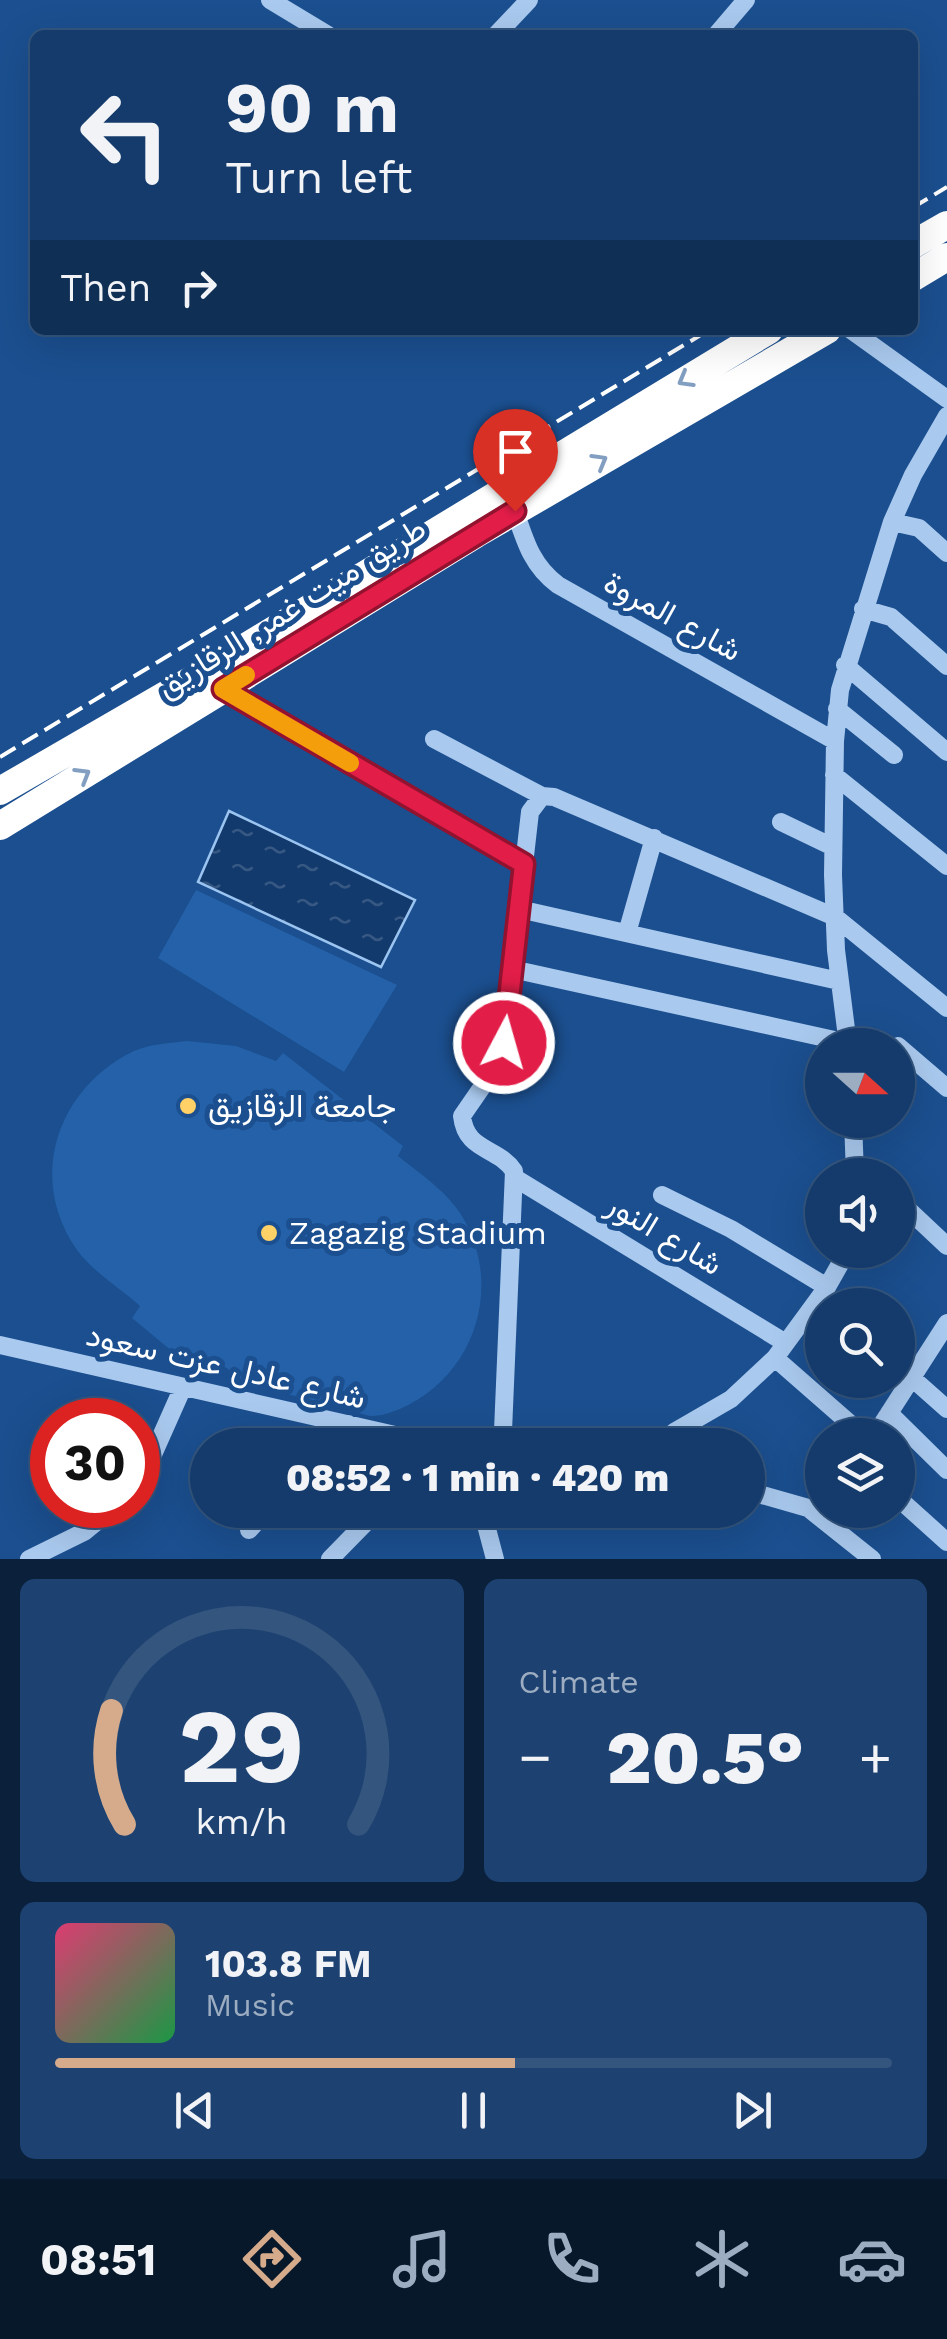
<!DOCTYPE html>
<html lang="en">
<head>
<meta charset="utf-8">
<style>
	body { margin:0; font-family:"Work Sans",Vazirmatn,sans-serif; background:#1d4271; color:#f1f3f6; height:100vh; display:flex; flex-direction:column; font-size:38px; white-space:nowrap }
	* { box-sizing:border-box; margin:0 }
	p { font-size:32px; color:#9dadc1 }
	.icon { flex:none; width:55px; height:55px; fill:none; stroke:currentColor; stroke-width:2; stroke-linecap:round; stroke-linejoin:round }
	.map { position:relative; height:1559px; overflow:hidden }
	.details { display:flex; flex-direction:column; gap:20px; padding:20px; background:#0b203b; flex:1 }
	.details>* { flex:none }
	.guide { position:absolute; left:30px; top:30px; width:888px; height:305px; border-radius:15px; box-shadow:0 10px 40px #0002,0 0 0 2px #33557e; background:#143b6b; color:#f1f3f6; overflow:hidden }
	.needle { width:65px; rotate:111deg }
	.tools { position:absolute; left:805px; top:1028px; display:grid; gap:20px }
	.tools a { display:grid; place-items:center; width:110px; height:110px; border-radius:50%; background:#143b6b; box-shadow:0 10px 40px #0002,0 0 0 2px #33557e; font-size:50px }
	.speed { position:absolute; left:30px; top:1398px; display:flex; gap:20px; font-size:50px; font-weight:700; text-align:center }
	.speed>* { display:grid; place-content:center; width:130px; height:130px; border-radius:50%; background:#143b6b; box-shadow:0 10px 40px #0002,0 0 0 2px #33557e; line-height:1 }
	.speed .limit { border:15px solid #d22; background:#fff; color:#111 }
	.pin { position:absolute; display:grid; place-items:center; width:85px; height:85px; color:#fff; margin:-102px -42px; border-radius:50% 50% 50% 0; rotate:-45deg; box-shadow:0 0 10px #0007 }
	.pin .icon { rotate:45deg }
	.me { position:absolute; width:110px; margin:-55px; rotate:6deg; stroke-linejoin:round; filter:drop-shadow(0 0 8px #0008) }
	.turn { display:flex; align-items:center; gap:35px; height:210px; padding:0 30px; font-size:45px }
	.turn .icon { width:130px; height:130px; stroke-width:2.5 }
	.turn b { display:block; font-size:70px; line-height:85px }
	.then { display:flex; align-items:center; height:95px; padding:0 30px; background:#0003; gap:20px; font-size:38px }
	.big { font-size:75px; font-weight:800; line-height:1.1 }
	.details .tile { flex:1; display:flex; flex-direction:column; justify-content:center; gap:15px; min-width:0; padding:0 35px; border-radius:15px; background:#1d4271 }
	.details .dial { align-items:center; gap:0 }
	.dial svg { height:260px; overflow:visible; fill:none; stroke:#33557e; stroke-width:7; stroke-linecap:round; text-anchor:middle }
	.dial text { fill:#f1f3f6; stroke:none }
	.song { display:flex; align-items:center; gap:30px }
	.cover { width:120px; height:120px; border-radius:15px; background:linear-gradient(135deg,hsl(340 70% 55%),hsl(140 70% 35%)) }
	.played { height:10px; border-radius:5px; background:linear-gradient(90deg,#d6ab8b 55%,#33557e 55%) }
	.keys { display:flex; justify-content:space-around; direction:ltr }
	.heat { display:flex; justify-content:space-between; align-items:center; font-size:55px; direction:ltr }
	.details .tiles { flex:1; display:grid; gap:20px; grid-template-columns:1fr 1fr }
	.tile:last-child { grid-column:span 2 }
	.trip { position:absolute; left:190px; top:1428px; width:575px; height:100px; border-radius:50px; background:#143b6b; box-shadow:0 10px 40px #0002,0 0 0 2px #33557e; font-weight:800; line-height:100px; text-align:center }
	.menu { display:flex; height:160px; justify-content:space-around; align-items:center; background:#08182b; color:#9dadc1 }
	.menu .icon { width:70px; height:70px }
	.menu .on { color:#d6ab8b }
	.menu b { font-size:45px; color:#f1f3f6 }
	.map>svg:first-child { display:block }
	.pitch { fill:#2461a8 }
	.water { fill:url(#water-ripples); stroke:#9cc4f0; stroke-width:2.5 }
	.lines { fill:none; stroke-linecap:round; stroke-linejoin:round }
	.minor { stroke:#a9c9ee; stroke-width:18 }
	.highway { stroke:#fff; stroke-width:28 }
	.rail { stroke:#fff; stroke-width:4; stroke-dasharray:18 8; stroke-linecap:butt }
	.oneway { stroke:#829ec1 }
	.route-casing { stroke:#92132f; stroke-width:25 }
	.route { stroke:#e11d48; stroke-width:18 }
	.slow { stroke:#f59e0b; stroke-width:18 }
	.poi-dot { fill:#ffd166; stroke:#1b4f8f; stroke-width:4 }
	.labels { text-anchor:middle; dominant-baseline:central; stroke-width:10; stroke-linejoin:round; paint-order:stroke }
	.street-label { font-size:32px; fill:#fff; stroke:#1b4f8f }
	.poi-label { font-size:32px; fill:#fff; stroke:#1b4f8f; text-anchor:start }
</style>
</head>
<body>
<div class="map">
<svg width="947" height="1559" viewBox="0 0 947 1559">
	<defs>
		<pattern id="water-ripples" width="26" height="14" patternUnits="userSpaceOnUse" patternTransform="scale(2.5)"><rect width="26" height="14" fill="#123a6d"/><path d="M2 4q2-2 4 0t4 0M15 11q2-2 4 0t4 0" fill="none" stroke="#365883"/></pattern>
	</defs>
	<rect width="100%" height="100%" fill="#1b4f8f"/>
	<path class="pitch" d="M196 890 397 985 344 1072 158 958Z
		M187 1041 236 1046 276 1061 283 1053 403 1146 398 1156C424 1177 453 1195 468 1227 501 1296 471 1378 400 1409 385 1415 370 1420 356 1411L247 1384 215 1359 203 1377 132 1318 140 1306C120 1288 92 1271 77 1250 26 1178 58 1087 134 1051 150 1044 170 1043 187 1041Z"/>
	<path class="water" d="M229 811 415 900 381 967 198 882Z"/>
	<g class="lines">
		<path class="minor" d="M270 0 328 35
			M496 35 529 0
			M716 35 746 0
			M851 330 947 399
			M515 511C525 541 532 566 558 585L835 741
			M892 522 919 528 947 553
			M863 609 891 617 947 666
			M845 665 947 752
			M223 689 524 864
			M837 709 894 755
			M434 739 542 796
			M834 775 947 866
			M781 822 833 847
			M519 909 839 981
			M627 933 654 838
			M512 969 848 1043
			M848 1045 836 950 833 875 835 741 840 690 892 522 913 475 947 416
			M898 1046 947 1088
			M853 1120 855 1175
			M515 1178 784 1342
			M662 1195 731 1229 827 1287
			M898 1200 947 1246
			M0 1345 439 1445
			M775 1358 863 1435
			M912 1378 947 1409
			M889 1413 947 1470
			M674 1432 731 1399 775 1358 827 1287 848 1250
			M875 1435 947 1323
			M329 1445 348 1424
			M498 1445 503 1431 514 1171C497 1146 466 1152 462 1116L502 1058 530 812 542 796 554 797 835 917 947 1008
			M635 1445 678 1432 691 1445
			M138 1482 151 1459 183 1387
			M748 1491 808 1508 872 1559
			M898 1498 947 1542
			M482 1510 495 1559
			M249 1530 267 1510
			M29 1559 84 1532 117 1505
			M330 1559 378 1510"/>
		<path class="highway" d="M912 245 947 225
			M912 278 947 257
			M0 791 188 682 769 330
			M0 826 476 534 827 330"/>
		<path class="rail" d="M912 208 947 187
			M0 757 709 330"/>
	</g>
	<defs><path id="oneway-chevron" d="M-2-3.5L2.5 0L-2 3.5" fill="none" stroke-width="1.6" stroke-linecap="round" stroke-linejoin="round" transform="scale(2.5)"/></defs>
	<g class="oneway">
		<use href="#oneway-chevron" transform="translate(685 380) rotate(150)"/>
		<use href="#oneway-chevron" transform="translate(600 461) rotate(-30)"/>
		<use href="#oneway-chevron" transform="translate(83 775) rotate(-31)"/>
	</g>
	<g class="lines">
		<defs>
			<path id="route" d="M504 1043 524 864 223 689 515 511"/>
		</defs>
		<use href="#route" class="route-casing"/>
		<use href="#route" class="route"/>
		<path class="slow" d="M246 675 223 689 350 763"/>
	</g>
	<g class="poi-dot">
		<circle cx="188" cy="1106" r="10"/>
		<circle cx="269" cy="1233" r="10"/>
	</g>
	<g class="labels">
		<g class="street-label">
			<text transform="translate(291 607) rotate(-32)">طريق ميت غمر, الزقازيق</text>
			<text transform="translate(673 616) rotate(29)">شارع المروة</text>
			<text transform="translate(665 1234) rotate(31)">شارع النور</text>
			<text transform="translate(226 1366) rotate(13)">شارع عادل عزت سعود</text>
		</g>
		<g class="poi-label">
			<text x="208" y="1106">جامعة الزقازيق</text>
			<text x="289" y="1233">Zagazig Stadium</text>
		</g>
	</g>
</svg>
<div class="tools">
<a><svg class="needle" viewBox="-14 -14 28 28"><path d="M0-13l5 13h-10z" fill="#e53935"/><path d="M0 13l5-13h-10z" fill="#9dadc1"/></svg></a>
<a><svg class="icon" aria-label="sound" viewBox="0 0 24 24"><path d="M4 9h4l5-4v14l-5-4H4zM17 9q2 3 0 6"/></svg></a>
<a><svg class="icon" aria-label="search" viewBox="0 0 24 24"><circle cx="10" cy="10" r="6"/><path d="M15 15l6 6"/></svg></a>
<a><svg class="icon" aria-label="layers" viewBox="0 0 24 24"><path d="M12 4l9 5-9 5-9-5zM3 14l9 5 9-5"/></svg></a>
</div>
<div class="speed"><div class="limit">30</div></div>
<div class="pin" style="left:515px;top:511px;background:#d93025"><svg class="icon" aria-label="arrive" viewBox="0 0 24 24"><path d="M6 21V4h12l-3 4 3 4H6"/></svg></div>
<svg class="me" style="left:504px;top:1043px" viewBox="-20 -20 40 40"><circle r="17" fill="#e11d48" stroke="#fff" stroke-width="3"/><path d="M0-11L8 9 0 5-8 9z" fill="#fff"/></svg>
<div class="trip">08:52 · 1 min · 420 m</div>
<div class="guide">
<div class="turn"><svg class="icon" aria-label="left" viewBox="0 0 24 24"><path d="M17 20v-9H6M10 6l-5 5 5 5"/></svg><div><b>90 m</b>Turn left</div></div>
<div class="then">Then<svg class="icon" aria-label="right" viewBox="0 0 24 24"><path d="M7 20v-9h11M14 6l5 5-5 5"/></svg></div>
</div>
</div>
<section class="details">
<div class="tiles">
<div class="tile dial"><svg viewBox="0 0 100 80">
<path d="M14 69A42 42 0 1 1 86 69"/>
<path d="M14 69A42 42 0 0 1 10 34" stroke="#d6ab8b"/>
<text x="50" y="56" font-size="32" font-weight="700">29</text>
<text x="50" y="72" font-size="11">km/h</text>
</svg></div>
<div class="tile"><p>Climate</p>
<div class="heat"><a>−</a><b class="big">20.5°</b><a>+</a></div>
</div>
<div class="tile">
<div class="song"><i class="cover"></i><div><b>103.8 FM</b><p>Music</p></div></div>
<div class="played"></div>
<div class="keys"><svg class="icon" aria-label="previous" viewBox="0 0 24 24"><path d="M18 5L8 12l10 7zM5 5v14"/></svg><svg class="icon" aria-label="pause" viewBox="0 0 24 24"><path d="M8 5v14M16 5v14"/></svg><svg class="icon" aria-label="next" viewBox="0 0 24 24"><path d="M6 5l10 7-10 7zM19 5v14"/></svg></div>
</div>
</div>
</section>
<nav class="menu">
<b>08:51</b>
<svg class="icon on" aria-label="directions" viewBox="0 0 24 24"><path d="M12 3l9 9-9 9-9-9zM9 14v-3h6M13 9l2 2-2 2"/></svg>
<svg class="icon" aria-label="music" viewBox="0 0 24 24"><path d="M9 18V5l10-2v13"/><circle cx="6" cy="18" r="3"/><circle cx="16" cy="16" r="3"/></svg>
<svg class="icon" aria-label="phone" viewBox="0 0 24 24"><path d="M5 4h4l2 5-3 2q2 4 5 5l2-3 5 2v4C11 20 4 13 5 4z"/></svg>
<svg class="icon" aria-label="climate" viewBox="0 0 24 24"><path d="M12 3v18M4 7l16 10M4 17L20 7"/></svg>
<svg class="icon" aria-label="car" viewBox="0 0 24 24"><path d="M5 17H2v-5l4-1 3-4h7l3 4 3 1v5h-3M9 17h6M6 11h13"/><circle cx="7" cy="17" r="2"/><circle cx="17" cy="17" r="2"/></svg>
</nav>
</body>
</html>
